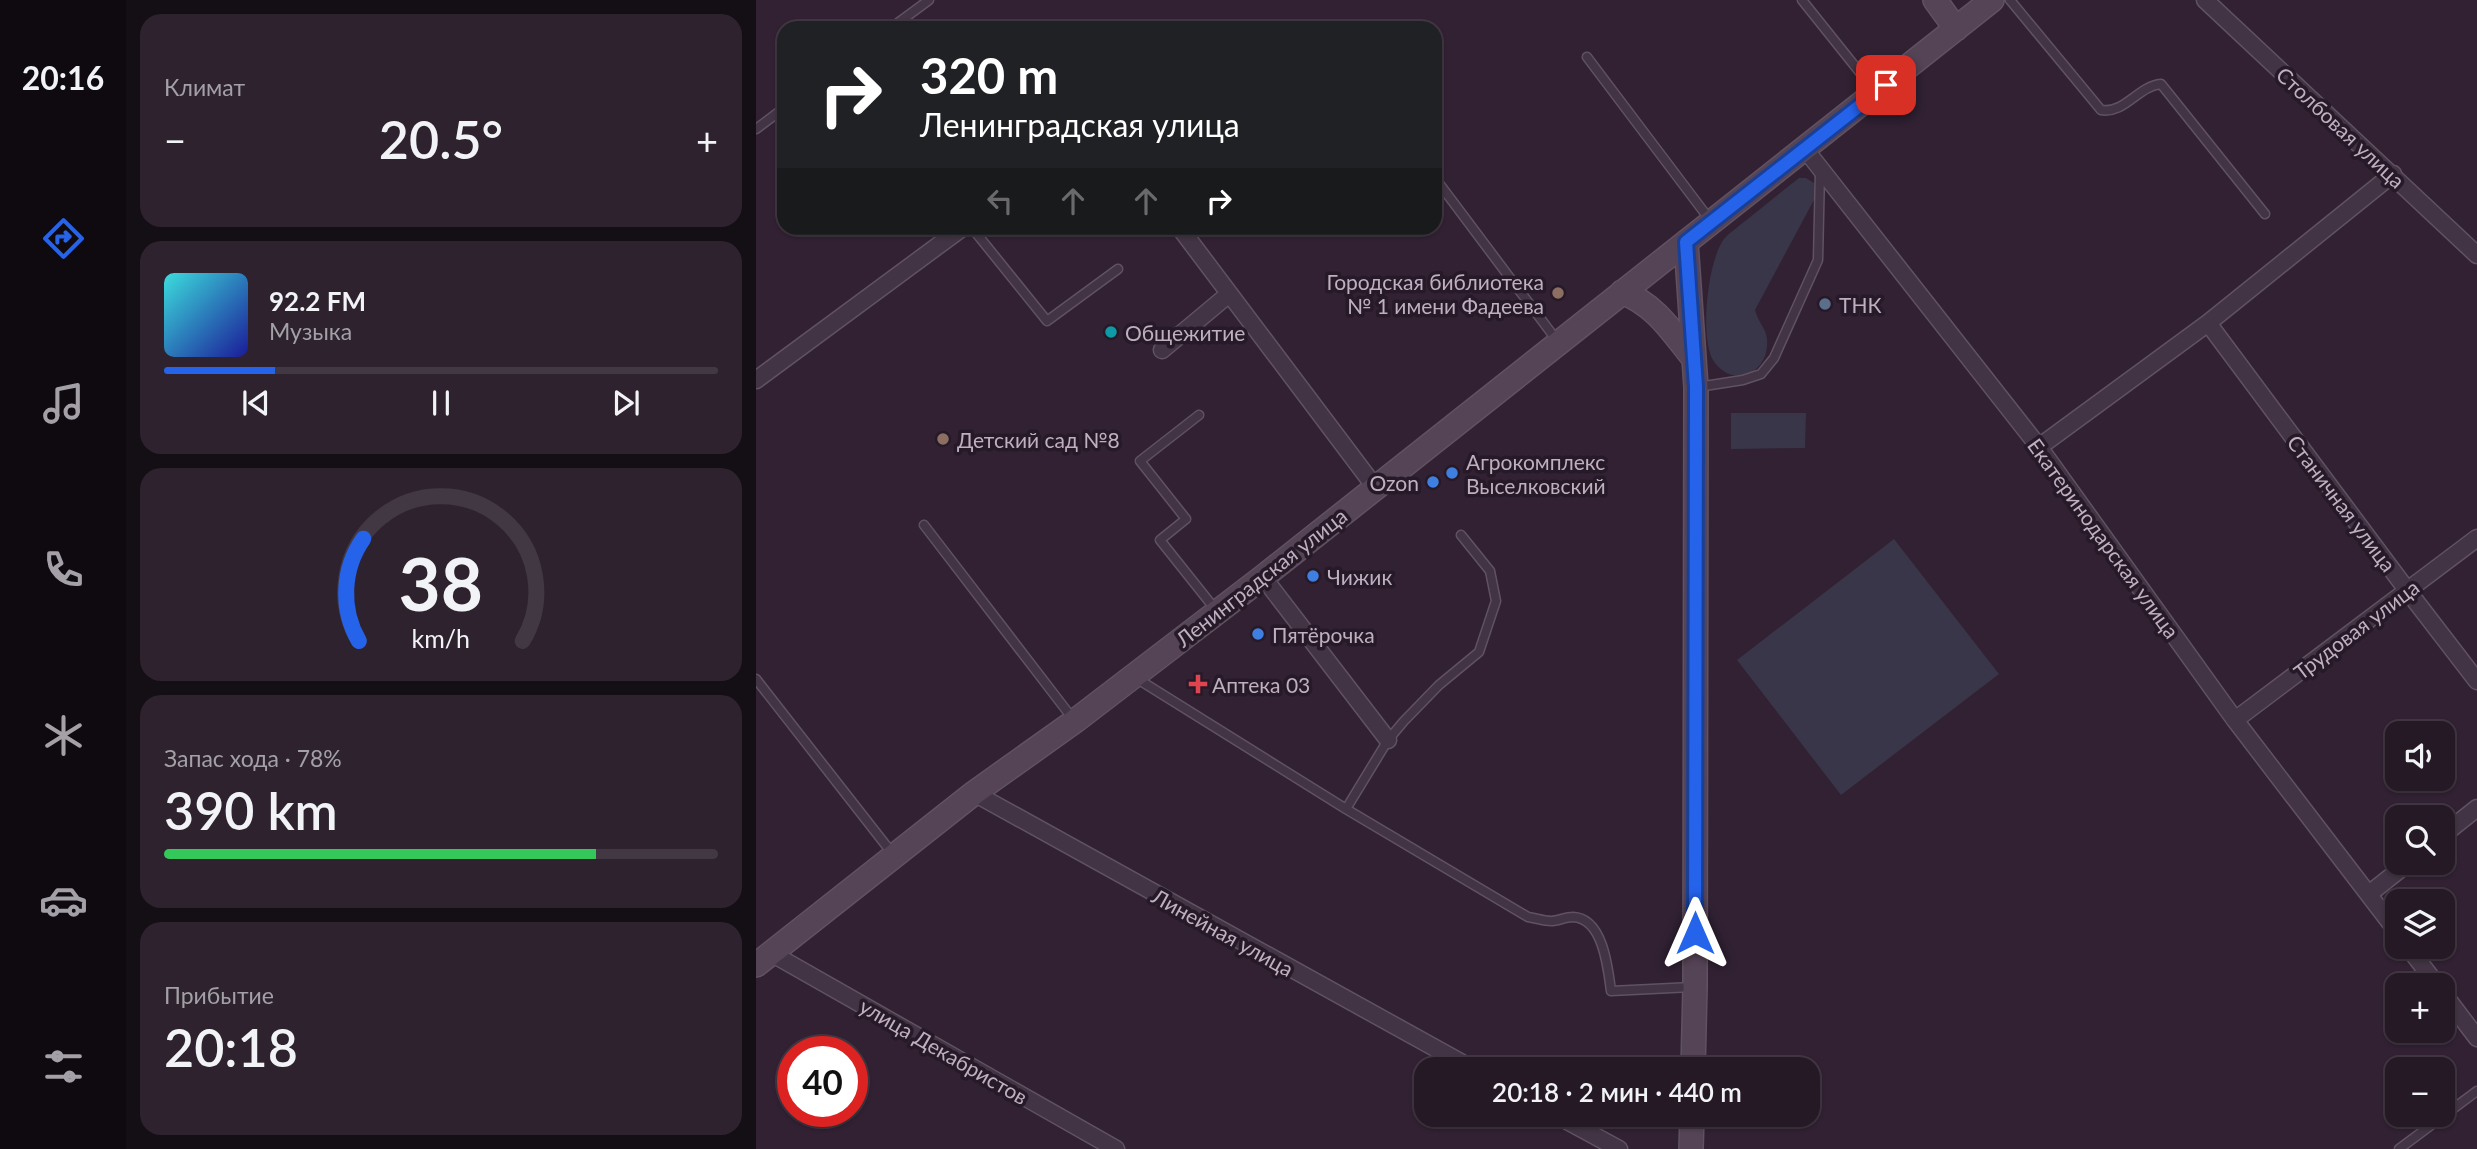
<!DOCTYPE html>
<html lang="ru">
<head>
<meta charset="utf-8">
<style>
	body { margin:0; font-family:Lato,sans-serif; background:#2d222e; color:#f1f3f6; height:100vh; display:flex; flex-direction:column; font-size:26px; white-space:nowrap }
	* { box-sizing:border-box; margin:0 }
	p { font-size:23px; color:#a3a0a7 }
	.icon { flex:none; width:38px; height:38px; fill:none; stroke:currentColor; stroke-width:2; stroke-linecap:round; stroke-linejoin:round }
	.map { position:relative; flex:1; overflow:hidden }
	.sheet { display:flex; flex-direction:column; gap:14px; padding:14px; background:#140e15; width:630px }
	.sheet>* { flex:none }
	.top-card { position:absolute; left:21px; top:21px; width:665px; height:214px; border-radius:21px; box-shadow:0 2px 5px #0004,0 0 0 2px #423843; background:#202124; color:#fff; overflow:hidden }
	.buttons { position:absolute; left:1629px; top:721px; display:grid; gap:14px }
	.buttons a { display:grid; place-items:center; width:70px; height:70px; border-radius:14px; background:#251926; box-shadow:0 2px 5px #0004,0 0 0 2px #423843; font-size:35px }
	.speed { position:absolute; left:21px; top:1036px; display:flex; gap:14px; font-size:35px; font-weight:700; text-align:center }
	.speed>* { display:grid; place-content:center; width:91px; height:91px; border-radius:50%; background:#251926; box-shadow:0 2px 5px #0004,0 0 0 2px #423843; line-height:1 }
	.speed .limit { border:10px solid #d22; background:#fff; color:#111 }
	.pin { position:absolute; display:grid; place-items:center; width:60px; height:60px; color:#fff; margin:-30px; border-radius:14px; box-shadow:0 4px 10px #0006 }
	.me { position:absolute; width:77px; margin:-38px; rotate:0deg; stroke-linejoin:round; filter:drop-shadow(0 0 5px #0008) }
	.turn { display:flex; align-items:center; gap:24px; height:147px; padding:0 28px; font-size:32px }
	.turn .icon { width:91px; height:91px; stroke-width:2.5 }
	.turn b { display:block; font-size:49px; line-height:60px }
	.lanes { display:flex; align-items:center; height:66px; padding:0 28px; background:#0003; justify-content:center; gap:35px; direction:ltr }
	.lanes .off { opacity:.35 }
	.big { font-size:52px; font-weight:600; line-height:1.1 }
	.sheet .card { flex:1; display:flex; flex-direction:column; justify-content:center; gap:10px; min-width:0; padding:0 24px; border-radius:21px; background:#2d222e }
	.sheet .dial { align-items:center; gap:0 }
	.dial svg { height:182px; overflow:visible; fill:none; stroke:#423843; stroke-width:7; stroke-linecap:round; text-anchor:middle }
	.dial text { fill:#f1f3f6; stroke:none }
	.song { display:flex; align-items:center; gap:21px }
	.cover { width:84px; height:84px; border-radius:10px; background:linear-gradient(135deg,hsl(180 70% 55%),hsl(240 70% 35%)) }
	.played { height:7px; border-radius:4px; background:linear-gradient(90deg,#2563eb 20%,#423843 20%) }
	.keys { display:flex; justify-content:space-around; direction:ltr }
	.heat { display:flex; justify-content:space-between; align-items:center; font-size:38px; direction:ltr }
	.charge { height:10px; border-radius:5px; background:linear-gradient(90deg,#34c759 78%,#423843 0) }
	.trip { position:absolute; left:658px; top:1057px; width:406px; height:70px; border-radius:21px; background:#251926; box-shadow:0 2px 5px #0004,0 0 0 2px #423843; font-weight:600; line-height:70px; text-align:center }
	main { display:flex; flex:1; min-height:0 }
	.dock { display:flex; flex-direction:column; width:126px; justify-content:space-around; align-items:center; background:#0f0a0f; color:#a3a0a7 }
	.dock .icon { width:49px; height:49px }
	.dock .current { color:#2563eb }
	.dock b { font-size:32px; color:#f1f3f6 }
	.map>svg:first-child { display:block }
	.green { fill:#383648 }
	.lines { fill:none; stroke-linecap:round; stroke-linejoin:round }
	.lane-casing { stroke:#605261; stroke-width:11 }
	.street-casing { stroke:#605261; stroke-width:19 }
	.secondary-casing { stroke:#605261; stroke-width:26 }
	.lane { stroke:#423444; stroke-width:8 }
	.street { stroke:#423444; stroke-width:16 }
	.secondary { stroke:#554356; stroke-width:23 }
	.route-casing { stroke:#184099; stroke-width:18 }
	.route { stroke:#2563eb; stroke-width:12 }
	.education-dot { fill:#8d6e63; stroke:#271a28; stroke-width:2.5 }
	.service-dot { fill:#5c6f8a; stroke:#271a28; stroke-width:2.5 }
	.culture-dot { fill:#0f9aa8; stroke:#271a28; stroke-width:2.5 }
	.shop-dot { fill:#3f7fe0; stroke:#271a28; stroke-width:2.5 }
	.health-dot { fill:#e0444e; stroke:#271a28; stroke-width:2.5 }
	.labels { text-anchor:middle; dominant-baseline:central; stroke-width:7; stroke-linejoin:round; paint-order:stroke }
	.street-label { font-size:21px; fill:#bfafc0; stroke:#271a28 }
	.poi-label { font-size:21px; fill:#bfafc0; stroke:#271a28; text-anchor:start }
</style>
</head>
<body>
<main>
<nav class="dock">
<b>20:16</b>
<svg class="icon current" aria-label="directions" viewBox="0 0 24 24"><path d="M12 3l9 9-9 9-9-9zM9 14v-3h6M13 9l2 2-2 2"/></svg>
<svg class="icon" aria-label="music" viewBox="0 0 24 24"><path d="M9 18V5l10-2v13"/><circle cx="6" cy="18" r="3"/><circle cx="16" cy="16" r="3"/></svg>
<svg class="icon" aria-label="phone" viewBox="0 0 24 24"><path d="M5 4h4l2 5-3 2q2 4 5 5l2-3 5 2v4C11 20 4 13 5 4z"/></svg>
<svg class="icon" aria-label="climate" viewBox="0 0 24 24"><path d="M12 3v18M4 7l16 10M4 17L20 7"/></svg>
<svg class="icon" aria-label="car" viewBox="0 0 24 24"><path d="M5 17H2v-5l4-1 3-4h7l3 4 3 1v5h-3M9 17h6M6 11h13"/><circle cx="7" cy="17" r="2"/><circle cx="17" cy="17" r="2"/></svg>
<svg class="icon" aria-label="filters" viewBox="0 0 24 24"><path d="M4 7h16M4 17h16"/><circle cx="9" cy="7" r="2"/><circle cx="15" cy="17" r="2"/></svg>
</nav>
<section class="sheet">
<div class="card"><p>Климат</p>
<div class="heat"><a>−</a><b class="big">20.5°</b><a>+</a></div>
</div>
<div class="card">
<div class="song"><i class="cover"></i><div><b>92.2 FM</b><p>Музыка</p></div></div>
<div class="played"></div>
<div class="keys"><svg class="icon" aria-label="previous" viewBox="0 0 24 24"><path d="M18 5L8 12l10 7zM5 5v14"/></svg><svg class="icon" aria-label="pause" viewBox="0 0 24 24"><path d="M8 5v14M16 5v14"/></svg><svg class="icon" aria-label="next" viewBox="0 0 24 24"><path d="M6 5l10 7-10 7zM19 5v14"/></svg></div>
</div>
<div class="card dial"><svg viewBox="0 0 100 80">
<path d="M14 69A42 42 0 1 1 86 69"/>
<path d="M14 69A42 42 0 0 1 16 24" stroke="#2563eb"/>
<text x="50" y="56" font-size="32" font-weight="700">38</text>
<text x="50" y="72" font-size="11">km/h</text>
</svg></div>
<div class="card"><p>Запас хода · 78%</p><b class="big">390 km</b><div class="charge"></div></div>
<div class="card"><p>Прибытие</p><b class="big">20:18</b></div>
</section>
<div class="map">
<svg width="1721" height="1149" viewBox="0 0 1721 1149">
	<rect width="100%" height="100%" fill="#312133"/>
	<path class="green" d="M1043 178H1050L1058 183 1059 198 999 310C1001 320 1010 328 1011 339 1014 372 979 389 959 363 942 342 952 259 968 239 975 231 985 225 993 218 1010 205 1026 191 1043 178Z
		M975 413H1050L1049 448 975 449Z
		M1138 539 1243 674 1085 795 981 660Z"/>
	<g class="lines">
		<defs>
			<path id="lane" d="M1046 0 1118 90
				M1254 0 1345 110C1369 114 1382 86 1405 84L1509 214
				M135 28 173 0
				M831 57 954 220
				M0 129 28 108
				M679 178 802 342
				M216 228 291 321 362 269
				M942 387 987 380 1005 374 1018 358 1062 260 1064 171
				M443 415 384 461 430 519 404 540 459 609
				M168 525 317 719
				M380 678 590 809 772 917C780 918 787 921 795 921 802 921 809 917 817 917 847 918 852 968 855 991L936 987
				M0 679 136 853
				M590 809 632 740 648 721 683 685 723 652 740 601 734 571 705 535
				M1643 1149 1721 1091"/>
			<path id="street" d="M1449 0 1721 255
				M1049 149 1283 447 1479 720 1642 933
				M424 228 619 487
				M1452 323 1651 590 1721 681
				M406 350 473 294
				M0 380 206 228
				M1283 447 1452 323 1637 174
				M507 577 632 740
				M1479 720 1721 538
				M218 793 717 1069
				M1687 835 1721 808
				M1613 894 1652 863
				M1652 947 1681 985
				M15 953 360 1149
				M1687 993 1721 1038
				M800 1115 863 1149"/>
			<path id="secondary" d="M1179 0 1200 29
				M930 242 940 387 939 987 937 1069
				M866 292C900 305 916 332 938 359
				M0 965 218 793 319 721 507 577 1236 0
				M935 1149 936 1115"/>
		</defs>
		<use href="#lane" class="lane-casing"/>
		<use href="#street" class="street-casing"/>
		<use href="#secondary" class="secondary-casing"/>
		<use href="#lane" class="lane"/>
		<use href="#street" class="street"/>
		<use href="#secondary" class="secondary"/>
	</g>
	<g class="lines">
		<defs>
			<path id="route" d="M939 933 940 387 930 242 1130 85"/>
		</defs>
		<use href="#route" class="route-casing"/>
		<use href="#route" class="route"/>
	</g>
	<g class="education-dot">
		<circle cx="802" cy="293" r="7"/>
		<circle cx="187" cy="439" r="7"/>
	</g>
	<circle class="service-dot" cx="1069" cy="304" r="7"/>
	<circle class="culture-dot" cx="355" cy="332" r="7"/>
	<g class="shop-dot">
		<circle cx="696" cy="473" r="7"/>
		<circle cx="677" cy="482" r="7"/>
		<circle cx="557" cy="576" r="7"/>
		<circle cx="502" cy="634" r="7"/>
	</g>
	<path class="health-dot" d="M438.5 673.5h7v7h7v7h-7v7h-7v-7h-7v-7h7z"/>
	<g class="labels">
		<g class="street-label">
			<text transform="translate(1585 127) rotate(43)">Столбовая улица</text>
			<text transform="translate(1586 503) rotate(53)">Станичная улица</text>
			<text transform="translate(1348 538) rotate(54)">Екатеринодарская улица</text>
			<text transform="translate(505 577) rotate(-38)">Ленинградская улица</text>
			<text transform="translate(1600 629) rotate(-37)">Трудовая улица</text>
			<text transform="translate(467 932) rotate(29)">Линейная улица</text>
			<text transform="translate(188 1051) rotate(30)">улица Декабристов</text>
		</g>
		<g class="poi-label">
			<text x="788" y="281" text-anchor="end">Городская библиотека<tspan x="788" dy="24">№ 1 имени Фадеева</tspan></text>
			<text x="1083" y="304">ТНК</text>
			<text x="369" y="332">Общежитие</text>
			<text x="201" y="439">Детский сад №8</text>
			<text x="710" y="461">Агрокомплекс<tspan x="710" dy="24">Выселковский</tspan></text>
			<text x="663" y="482" text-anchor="end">Ozon</text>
			<text x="571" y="576">Чижик</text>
			<text x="516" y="634">Пятёрочка</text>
			<text x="456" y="684">Аптека 03</text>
		</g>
	</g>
</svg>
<div class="buttons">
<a><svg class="icon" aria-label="sound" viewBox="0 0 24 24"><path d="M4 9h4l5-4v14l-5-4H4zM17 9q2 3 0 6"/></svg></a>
<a><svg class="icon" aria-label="search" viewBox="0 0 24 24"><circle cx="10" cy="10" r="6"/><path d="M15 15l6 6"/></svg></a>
<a><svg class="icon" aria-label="layers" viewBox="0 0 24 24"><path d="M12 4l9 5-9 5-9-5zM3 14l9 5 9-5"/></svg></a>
<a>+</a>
<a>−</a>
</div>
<div class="speed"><div class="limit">40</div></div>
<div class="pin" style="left:1130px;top:85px;background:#d93025"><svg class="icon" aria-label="arrive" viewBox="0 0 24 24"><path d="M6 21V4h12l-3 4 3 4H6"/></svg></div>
<svg class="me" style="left:939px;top:933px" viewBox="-20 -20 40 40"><path d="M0-17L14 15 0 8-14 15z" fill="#2563eb" stroke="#fff" stroke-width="4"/></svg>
<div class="trip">20:18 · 2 мин · 440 m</div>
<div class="top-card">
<div class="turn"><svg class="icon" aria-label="right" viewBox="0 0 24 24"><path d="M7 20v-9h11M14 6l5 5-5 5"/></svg><div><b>320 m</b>Ленинградская улица</div></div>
<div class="lanes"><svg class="icon off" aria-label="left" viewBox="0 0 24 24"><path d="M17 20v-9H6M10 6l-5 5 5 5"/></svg><svg class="icon off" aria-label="ahead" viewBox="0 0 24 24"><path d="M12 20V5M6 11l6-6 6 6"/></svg><svg class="icon off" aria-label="ahead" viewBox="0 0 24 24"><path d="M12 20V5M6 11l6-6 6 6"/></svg><svg class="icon" aria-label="right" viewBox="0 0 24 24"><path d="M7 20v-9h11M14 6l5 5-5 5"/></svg></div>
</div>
</div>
</main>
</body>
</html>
